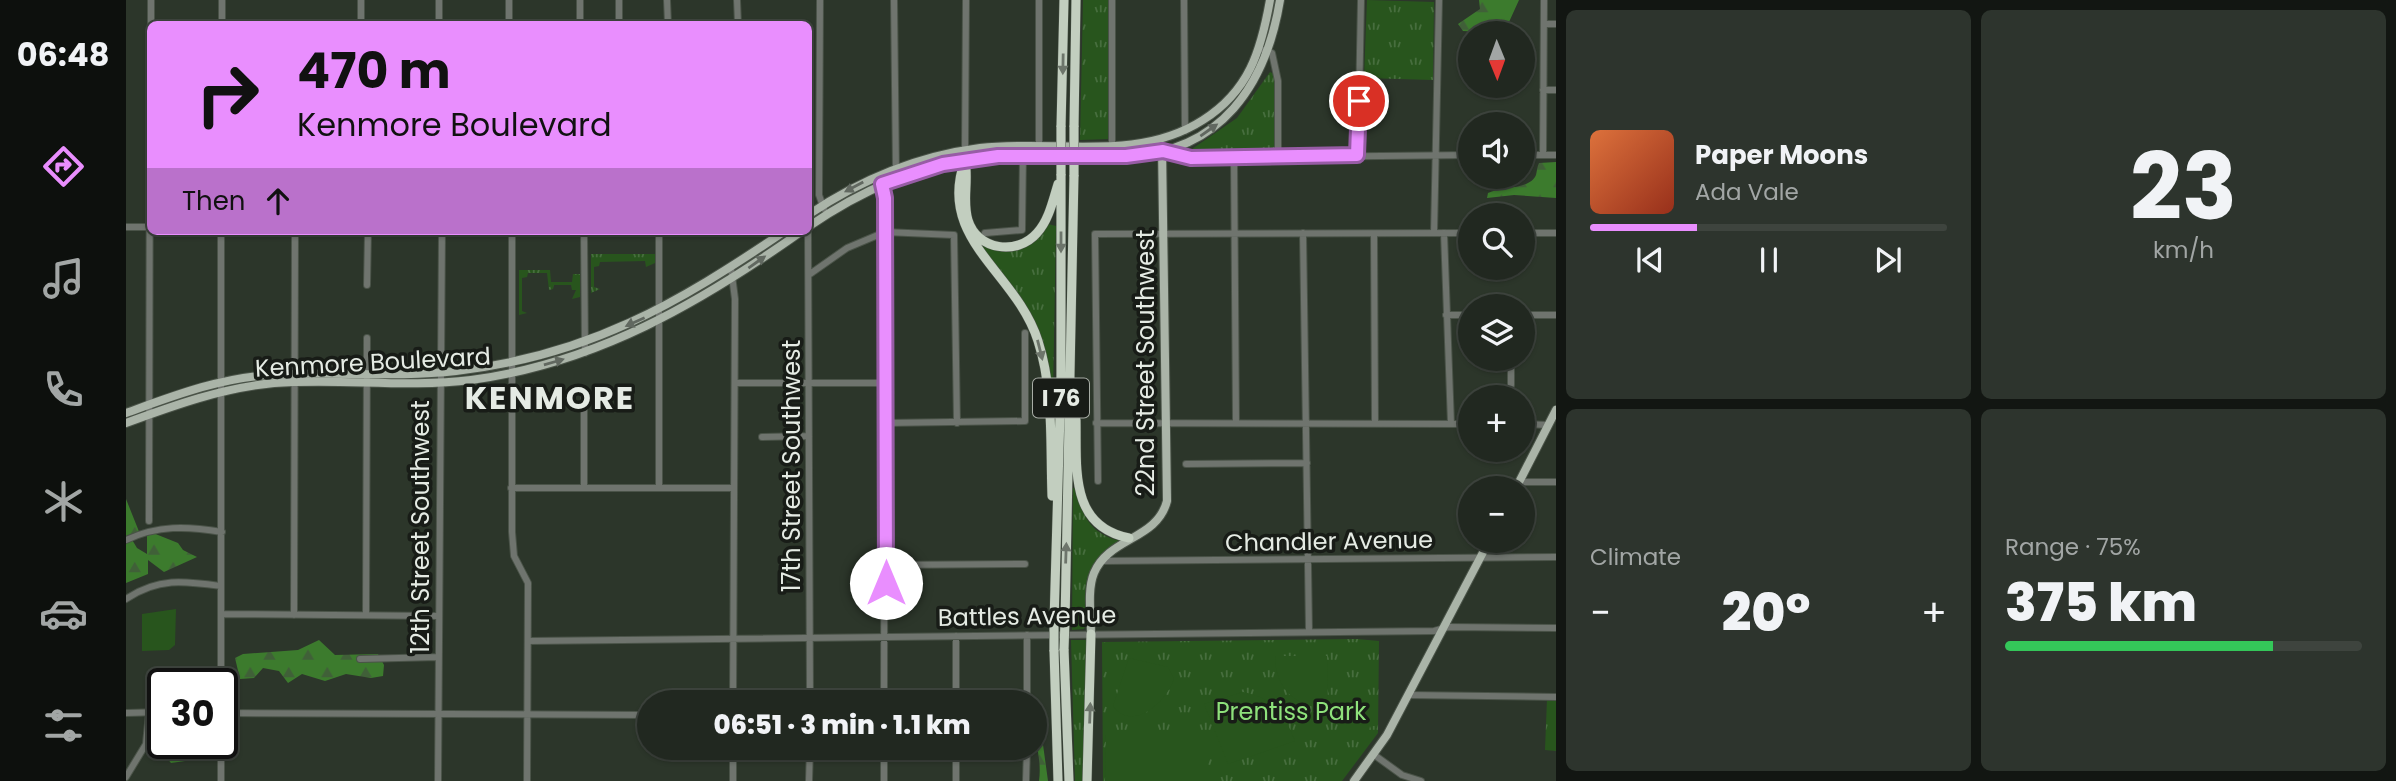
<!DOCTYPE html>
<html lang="en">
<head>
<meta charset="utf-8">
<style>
	body { margin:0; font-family:Poppins,sans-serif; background:#2d342d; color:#f1f3f6; height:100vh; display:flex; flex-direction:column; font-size:26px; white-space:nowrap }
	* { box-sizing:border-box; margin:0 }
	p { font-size:23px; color:#a2a6a5 }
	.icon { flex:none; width:38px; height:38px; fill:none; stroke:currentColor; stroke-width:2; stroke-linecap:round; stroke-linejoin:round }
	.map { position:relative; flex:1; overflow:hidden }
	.drawer { display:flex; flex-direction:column; gap:10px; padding:10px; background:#121612; width:840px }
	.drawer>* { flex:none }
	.banner { position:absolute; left:21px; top:21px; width:665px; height:214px; border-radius:10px; box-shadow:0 2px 5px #0004,0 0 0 2px #3e443e; background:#e98efe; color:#111; overflow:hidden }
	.needle { width:46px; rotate:179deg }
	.fabs { position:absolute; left:1332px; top:21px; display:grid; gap:14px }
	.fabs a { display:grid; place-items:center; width:77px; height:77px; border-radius:50%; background:#212820; box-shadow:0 2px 5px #0004,0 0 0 2px #3e443e; font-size:35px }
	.speed { position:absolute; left:21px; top:668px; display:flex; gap:14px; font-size:35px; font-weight:700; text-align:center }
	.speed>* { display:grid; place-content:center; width:91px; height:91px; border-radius:50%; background:#212820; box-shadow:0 2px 5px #0004,0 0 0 2px #3e443e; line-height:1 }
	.speed .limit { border:4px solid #111; border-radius:10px; background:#fff; color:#111 }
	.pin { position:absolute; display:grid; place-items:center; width:60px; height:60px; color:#fff; margin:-30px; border:4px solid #fff; border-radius:50%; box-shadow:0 2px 7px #0007 }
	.me { position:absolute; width:77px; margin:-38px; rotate:0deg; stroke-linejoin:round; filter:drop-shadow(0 0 5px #0008) }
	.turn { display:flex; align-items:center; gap:24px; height:147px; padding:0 35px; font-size:32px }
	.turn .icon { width:91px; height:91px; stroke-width:2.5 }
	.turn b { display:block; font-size:49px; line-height:60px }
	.then { display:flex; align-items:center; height:66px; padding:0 35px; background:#0003; gap:14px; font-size:26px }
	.big { font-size:52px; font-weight:800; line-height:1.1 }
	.drawer .widget { flex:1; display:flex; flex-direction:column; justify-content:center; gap:10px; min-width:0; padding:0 24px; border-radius:10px; background:#2d342d }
	.drawer .dial { align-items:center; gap:0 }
	.dial b { font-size:91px; line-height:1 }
	.song { display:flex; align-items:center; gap:21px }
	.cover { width:84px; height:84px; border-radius:10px; background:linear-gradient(135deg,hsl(20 70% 55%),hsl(10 70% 35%)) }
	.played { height:7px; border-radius:4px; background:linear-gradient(90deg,#e98efe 30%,#3e443e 30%) }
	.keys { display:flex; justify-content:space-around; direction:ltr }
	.heat { display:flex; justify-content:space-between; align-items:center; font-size:38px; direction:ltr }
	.charge { height:10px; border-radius:5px; background:linear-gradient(90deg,#34c759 75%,#3e443e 0) }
	.drawer .tiles { flex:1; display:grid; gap:10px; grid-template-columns:repeat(2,1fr) }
	.trip { position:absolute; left:511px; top:690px; width:410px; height:70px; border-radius:35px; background:#212820; box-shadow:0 2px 5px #0004,0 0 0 2px #3e443e; font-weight:800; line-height:70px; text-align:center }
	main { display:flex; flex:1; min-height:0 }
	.tab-bar { display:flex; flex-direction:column; width:126px; justify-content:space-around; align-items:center; background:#0d100d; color:#a2a6a5 }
	.tab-bar .icon { width:49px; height:49px }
	.tab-bar .current { color:#e98efe }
	.tab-bar b { font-size:32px; color:#f1f3f6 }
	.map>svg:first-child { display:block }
	.grass { fill:url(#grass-tufts) }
	.forest { fill:url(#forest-firs) }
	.pitch { fill:#28551d }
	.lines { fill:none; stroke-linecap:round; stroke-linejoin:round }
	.minor-casing { stroke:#4a5348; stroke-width:8 }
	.major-casing { stroke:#4a5348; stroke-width:10 }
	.highway-casing { stroke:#4a5348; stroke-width:10 }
	.minor { stroke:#6f746e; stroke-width:6 }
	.major { stroke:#aab4a8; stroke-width:8 }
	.highway { stroke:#c2cebf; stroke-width:9 }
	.highway-bridge-casing { stroke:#4a5348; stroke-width:10; stroke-linecap:butt }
	.highway-bridge { stroke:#c2cebf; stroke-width:9 }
	.oneway { fill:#6d756b }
	.oneway2 { fill:#616860 }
	.route-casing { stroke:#975ca5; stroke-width:18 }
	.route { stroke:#e98efe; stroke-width:12 }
	.labels { text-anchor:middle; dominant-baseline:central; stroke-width:7; stroke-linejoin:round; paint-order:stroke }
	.shield { fill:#181c17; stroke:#a8ada6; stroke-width:2 }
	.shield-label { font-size:23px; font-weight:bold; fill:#e5ebe4 }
	.street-label { font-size:24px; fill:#e5ebe4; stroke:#181c17 }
	.park-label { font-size:24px; fill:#8ee17b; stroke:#181c17 }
	.district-label { font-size:32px; font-weight:bold; letter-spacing:2px; fill:#e5ebe4; stroke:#181c17 }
</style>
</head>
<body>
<main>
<nav class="tab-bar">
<b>06:48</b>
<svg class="icon current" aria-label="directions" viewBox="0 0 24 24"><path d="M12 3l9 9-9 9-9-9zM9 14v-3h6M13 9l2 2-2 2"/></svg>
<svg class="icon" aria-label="music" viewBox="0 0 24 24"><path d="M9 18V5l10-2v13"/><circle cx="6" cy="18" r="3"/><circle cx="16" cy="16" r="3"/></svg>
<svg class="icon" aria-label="phone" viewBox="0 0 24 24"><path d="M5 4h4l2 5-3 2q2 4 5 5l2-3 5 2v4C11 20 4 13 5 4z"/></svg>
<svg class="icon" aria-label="climate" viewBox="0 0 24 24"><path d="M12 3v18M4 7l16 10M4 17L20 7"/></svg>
<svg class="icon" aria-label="car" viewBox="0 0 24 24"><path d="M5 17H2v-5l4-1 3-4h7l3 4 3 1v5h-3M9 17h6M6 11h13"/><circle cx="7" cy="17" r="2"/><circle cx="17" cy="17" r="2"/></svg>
<svg class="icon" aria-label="filters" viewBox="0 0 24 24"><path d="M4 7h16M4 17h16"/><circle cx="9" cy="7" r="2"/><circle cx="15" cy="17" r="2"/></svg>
</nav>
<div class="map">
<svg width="1430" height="781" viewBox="0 0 1430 781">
	<defs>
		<pattern id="grass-tufts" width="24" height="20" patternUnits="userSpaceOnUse" patternTransform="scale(1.75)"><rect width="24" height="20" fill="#28551d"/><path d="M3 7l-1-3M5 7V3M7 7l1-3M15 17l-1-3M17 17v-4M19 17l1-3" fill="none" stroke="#476e3e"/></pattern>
		<pattern id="forest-firs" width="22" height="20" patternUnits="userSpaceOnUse" patternTransform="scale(1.75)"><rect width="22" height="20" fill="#3c7b2d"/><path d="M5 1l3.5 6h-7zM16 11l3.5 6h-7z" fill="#406038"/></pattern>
	</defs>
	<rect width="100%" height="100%" fill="#2c362a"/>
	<path class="grass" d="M957 0H983V139L954 140Z
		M1241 0 1308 2 1307 80 1238 78Z
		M1144 72 1148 74 1149 151 1067 153 1066 149 1111 118Z
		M922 224 930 226 927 394 925 395 900 306 850 241C879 257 904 252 922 224Z
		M465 254H529V263L520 267 519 261 474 262 473 266 468 267V287L474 289 465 293Z
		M393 270H424L425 282H446L447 274H454V297L446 299 450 290H446L445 285H428L427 289 423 290 421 273H402L401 277 396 278V311L401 313 393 315Z
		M947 488 951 489C955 516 966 535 995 541 959 567 962 583 960 624L958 629 946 630Z
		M1231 639 1253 641 1252 733 1216 781H977L976 642Z
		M945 640H960L961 647 958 781H949Z
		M1421 699H1430V751L1419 750Z"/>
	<path class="forest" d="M1353 0H1393L1378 33 1337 31 1332 24 1354 9Z
		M1430 162V198L1388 195 1361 198 1362 193C1375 186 1404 190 1410 175 1411 171 1411 167 1413 163Z
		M0 499 14 534 5 538 11 548 21 554V536L27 533 52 543 57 550 71 557 38 572 22 560V574L0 583Z
		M193 640 209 655 252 654 258 665 257 676 245 678 220 674 199 681 176 674 162 683 153 671 137 668 128 678 114 679 109 658 117 654 172 650Z
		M908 723 915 730 922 781H913C916 761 909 743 908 723Z
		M39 744H61L68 753 66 760 45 763 39 756Z"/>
	<path class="pitch" d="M50 609 49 645 43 650 16 651V614Z
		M1149 656H1201L1202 709C1170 707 1149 689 1149 656Z
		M1003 658 1042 667 1048 679C1041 701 1007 733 987 706Z
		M1117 692C1148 698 1158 713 1169 741L1102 764 1078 704Z
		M1232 711H1243L1244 715H1249V726H1244L1243 731H1232V727H1226V715H1232Z
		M980 735H1082V781H979Z"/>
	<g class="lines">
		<defs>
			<path id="minor" d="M235 0V24
				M313 0V24
				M383 0V24
				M454 0V24
				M493 0V24
				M541 0 542 24
				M611 0 612 24
				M694 0 693 195 698 209
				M768 0 770 173
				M913 0V150
				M1058 0 1059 131
				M25 24V0
				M96 24V0
				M1418 24H1430
				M1134 49 1146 53 1152 81V158
				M1417 90H1430
				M839 150 840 0
				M1037 151 1065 158H1086L1344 155
				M986 155V0
				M1232 155 1235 0
				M1396 155H1430
				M1417 155 1418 0
				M1108 158 1110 423
				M756 184 759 198 758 702
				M0 227H24
				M95 231V684
				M386 231V532L388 556 402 583 401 781
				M458 231 459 353
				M682 231 684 702
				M859 233 896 230 897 152
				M1177 233 1183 631
				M1308 233 1313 0
				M1318 233 1325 424
				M1396 233H1430
				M1248 234 1249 424
				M605 268 609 299 607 702
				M684 274 721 248 759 232 828 235 831 423
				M241 285 242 231
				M1320 315H1344
				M1396 315H1430
				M1385 359V385
				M609 383H759
				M759 423 899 421V333
				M970 423 1344 424
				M1396 424 1422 425
				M636 437 683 436
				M1060 464 1181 463
				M972 481 969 234 1344 233
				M1393 482H1430
				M385 488H608
				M458 488V397
				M533 488V231
				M23 521 24 73
				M0 540C32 525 61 526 96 532
				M976 561 1430 557
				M760 565 899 564
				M0 599C32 577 59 581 95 586
				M95 614 313 616
				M168 615 169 231
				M240 615 241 338
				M402 641 1308 631 1322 627 1430 628
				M234 659 312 657
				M1282 695 1430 697
				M830 702V636
				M901 702V635
				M0 713 37 712
				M96 713 523 715
				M1247 754 1276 775 1295 781
				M0 777 20 744 23 713
				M95 781V744
				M312 781 316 231
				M607 781V747
				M683 781 684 747
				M758 781V747
				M830 781V747
				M900 781 901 747"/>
			<path id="major" d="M682 215C734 180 792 156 854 148 929 139 1010 163 1077 120 1123 91 1135 51 1144 0
				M682 227C734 191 790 166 853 157 902 151 953 157 1002 156 1095 152 1140 85 1154 0
				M0 413C47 396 93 378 144 375 206 371 268 378 330 371 462 356 551 304 659 231
				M0 423C49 405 96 388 148 383 214 378 280 388 345 380 471 363 574 303 676 231
				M1390 488 1430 410
				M965 634C965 615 961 590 968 573 983 537 1031 540 1041 501L1036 147
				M1228 781 1261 735 1363 541"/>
			<path id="highway" d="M935 127 938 0
				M948 127 950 0
				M839 160C810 240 890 271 912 341 928 390 924 445 926 496
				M839 161C843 181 836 201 842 220 851 250 891 256 911 233 923 220 927 200 932 184
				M950 420C951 468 943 526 1003 538
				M939 621 948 175
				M928 622 935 379V174
				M938 649 943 781
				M928 650 932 781
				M961 781 965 634"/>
		</defs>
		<use href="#minor" class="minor-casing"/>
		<use href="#major" class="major-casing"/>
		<use href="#highway" class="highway-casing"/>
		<use href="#minor" class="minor"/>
		<use href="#major" class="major"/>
		<use href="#highway" class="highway"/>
		<defs>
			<path id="highway-bridge" d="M935 174V127
				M948 175V127
				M938 649 939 621
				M928 650V622"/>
		</defs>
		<use href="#highway-bridge" class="highway-bridge-casing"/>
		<use href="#highway-bridge" class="highway-bridge"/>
	</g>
	<defs><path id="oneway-solid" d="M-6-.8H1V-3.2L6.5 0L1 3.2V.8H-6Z" transform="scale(1.75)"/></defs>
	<g class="oneway">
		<use href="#oneway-solid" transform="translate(937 64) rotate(91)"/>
		<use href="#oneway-solid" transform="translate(935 242) rotate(90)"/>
		<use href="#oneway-solid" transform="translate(914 350) rotate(76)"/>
		<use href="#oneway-solid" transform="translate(940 553) rotate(-88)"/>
		<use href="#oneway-solid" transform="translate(964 713) rotate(-88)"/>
	</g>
	<g class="oneway2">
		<use href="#oneway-solid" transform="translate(1083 130) rotate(-35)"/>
		<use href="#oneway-solid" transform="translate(728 187) rotate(152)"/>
		<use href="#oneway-solid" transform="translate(631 262) rotate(-35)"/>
		<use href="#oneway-solid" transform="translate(509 322) rotate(156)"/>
		<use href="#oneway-solid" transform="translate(428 362) rotate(-16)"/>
	</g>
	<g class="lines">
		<defs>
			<path id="route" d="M760 583 759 198 756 184 817 164 872 156H1000L1037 151 1065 158 1231 155 1233 101"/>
		</defs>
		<use href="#route" class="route-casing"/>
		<use href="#route" class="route"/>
	</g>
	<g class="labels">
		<rect class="shield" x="907" y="378.5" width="56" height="39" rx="5"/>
		<g class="shield-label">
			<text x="935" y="398">I 76</text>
		</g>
		<g class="street-label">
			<text transform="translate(247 362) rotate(-3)">Kenmore Boulevard</text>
			<text transform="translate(1019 363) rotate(-90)">22nd Street Southwest</text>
			<text transform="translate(665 466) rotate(-90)">17th Street Southwest</text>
			<text transform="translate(294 527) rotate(-90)">12th Street Southwest</text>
			<text transform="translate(1203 541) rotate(-1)">Chandler Avenue</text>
			<text transform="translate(901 616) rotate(-1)">Battles Avenue</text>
		</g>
		<g class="park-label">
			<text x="1165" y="711">Prentiss Park</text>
		</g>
		<g class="district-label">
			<text x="424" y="397">KENMORE</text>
		</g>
	</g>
</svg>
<div class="fabs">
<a><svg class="needle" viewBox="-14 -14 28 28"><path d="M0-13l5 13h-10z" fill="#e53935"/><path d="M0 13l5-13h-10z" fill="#a2a6a5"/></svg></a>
<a><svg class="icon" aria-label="sound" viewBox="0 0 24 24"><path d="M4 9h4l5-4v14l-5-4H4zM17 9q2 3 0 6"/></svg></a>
<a><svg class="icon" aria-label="search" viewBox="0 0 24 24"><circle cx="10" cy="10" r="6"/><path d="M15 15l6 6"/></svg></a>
<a><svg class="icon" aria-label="layers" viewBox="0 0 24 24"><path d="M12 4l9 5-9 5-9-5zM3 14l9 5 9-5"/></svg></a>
<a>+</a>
<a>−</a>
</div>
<div class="speed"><div class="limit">30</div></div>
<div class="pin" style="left:1233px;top:101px;background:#d93025"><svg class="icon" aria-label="arrive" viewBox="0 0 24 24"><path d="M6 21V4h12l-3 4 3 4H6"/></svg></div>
<svg class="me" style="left:760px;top:583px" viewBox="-20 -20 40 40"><circle r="19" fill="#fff"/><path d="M0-13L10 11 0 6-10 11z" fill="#e98efe"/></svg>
<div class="trip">06:51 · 3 min · 1.1 km</div>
<div class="banner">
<div class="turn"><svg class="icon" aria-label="right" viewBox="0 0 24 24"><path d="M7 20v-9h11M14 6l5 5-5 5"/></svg><div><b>470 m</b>Kenmore Boulevard</div></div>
<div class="then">Then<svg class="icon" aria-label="ahead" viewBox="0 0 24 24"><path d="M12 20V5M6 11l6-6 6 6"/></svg></div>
</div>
</div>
<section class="drawer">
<div class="tiles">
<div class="widget">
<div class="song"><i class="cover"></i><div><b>Paper Moons</b><p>Ada Vale</p></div></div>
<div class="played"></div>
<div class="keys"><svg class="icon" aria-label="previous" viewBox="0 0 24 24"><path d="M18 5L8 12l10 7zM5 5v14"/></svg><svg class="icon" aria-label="pause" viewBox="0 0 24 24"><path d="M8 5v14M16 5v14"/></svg><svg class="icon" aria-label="next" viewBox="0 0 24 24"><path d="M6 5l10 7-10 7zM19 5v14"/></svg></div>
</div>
<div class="widget dial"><b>23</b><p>km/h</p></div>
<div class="widget"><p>Climate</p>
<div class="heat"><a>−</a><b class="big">20°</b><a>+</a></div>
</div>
<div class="widget"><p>Range · 75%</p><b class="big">375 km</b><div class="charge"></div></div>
</div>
</section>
</main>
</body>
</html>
